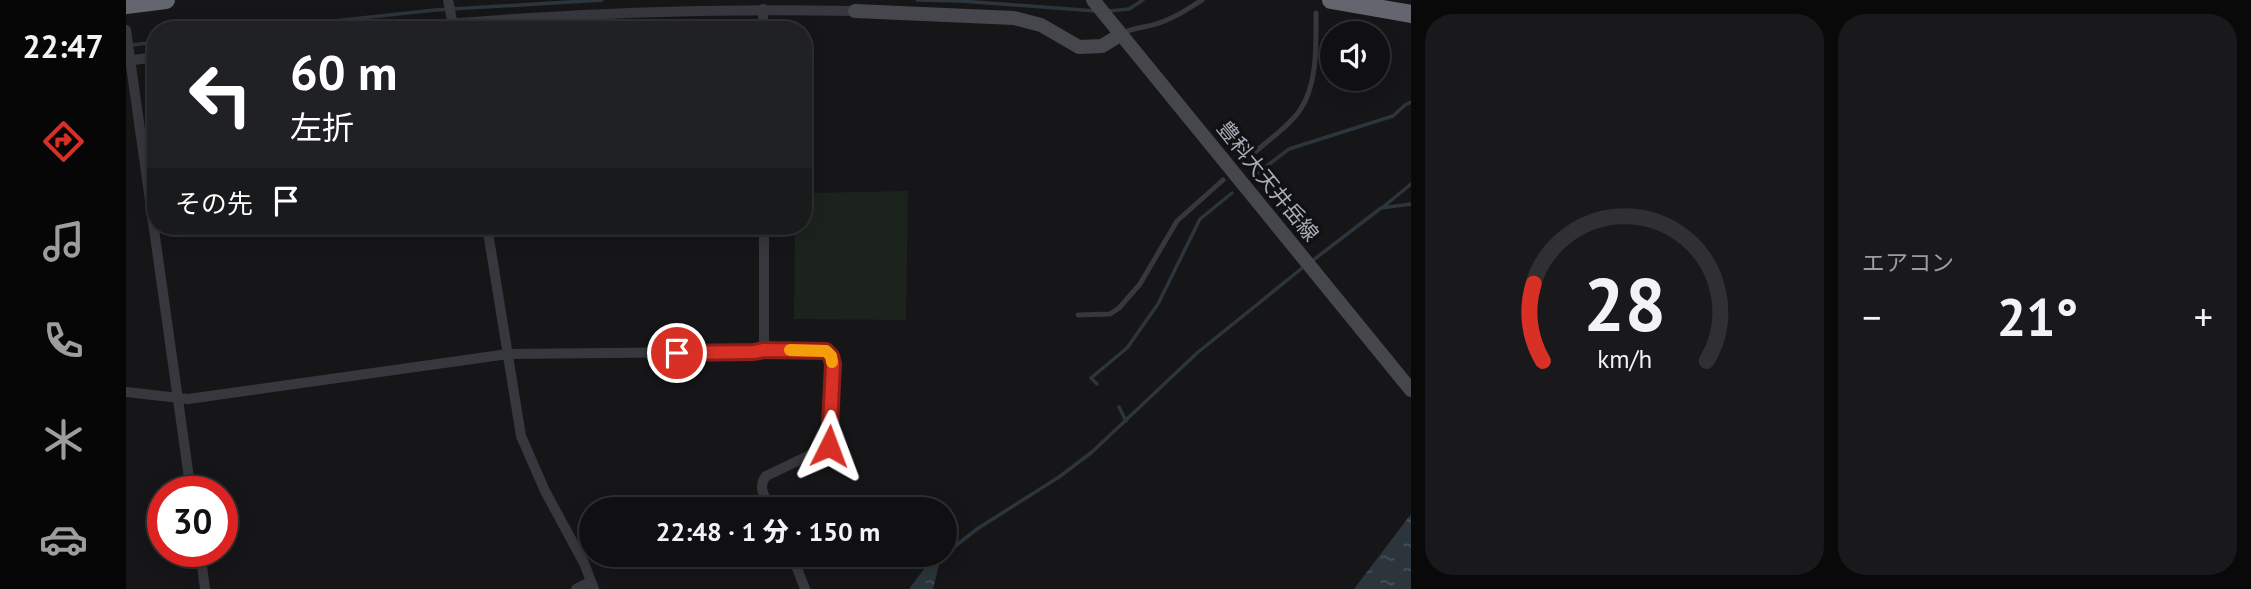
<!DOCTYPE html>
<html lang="ja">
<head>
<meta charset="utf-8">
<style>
	body { margin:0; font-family:"PT Sans","Noto Sans JP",sans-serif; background:#19191b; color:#f1f3f6; height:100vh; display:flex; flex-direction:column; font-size:26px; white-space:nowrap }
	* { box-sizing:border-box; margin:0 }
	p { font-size:23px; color:#9c9d9f }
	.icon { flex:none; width:38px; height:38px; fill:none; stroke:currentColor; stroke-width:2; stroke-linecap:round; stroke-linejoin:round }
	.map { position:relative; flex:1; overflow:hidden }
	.panel { display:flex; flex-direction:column; gap:14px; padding:14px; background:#09090a; width:840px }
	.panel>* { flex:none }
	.guide { position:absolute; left:21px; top:21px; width:665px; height:214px; border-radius:28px; box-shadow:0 4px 18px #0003,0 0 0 2px #303032; background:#202124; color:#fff; overflow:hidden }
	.buttons { position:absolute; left:1194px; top:21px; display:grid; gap:14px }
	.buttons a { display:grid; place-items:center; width:70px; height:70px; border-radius:50%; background:#101012; box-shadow:0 4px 18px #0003,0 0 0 2px #303032; font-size:35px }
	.speed { position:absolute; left:21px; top:476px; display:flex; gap:14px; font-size:35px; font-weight:700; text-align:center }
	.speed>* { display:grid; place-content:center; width:91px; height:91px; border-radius:50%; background:#101012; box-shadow:0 4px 18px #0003,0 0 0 2px #303032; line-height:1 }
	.speed .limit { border:10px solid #d22; background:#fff; color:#111 }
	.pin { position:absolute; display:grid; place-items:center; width:60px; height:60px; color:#fff; margin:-30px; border:4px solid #fff; border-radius:50%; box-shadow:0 2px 7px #0007 }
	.me { position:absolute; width:77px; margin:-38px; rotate:3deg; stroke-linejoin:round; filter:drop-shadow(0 0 5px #0008) }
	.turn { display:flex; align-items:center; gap:24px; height:147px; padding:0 28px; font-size:32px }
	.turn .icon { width:91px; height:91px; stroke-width:2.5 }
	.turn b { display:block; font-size:49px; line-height:60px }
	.then { display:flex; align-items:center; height:66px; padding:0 28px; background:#0003; gap:14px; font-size:26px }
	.big { font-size:52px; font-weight:800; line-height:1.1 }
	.panel .card { flex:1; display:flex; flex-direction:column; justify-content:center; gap:10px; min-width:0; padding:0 24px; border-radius:28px; background:#19191b }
	.panel .dial { align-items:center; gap:0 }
	.dial svg { height:182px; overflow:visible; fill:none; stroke:#303032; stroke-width:7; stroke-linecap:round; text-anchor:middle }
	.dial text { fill:#f1f3f6; stroke:none }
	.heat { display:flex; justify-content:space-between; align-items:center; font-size:38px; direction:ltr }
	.panel .tiles { flex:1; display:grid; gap:14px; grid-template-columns:repeat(2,1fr) }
	.trip { position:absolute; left:453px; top:497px; width:378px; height:70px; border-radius:35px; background:#101012; box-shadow:0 4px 18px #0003,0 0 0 2px #303032; font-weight:800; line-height:70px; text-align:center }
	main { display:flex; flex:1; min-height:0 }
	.tab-bar { display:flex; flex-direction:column; width:126px; justify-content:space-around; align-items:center; background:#060607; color:#9c9d9f }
	.tab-bar .icon { width:49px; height:49px }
	.tab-bar .on { color:#d93025 }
	.tab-bar b { font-size:32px; color:#f1f3f6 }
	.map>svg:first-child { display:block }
	.garden { fill:#1c231d }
	.water { fill:url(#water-ripples) }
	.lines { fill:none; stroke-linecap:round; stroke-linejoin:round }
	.stream { stroke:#2c353c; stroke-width:3.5 }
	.canal { stroke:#2c353c; stroke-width:12 }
	.lane { stroke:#37383d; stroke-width:5 }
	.street { stroke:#37383d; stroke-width:10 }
	.secondary { stroke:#45474d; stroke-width:14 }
	.highway { stroke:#63666e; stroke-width:18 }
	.route-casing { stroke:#8d1f18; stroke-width:18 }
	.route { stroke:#d93025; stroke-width:12 }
	.slow { stroke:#f59e0b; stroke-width:12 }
	.labels { text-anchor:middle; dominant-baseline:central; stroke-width:7; stroke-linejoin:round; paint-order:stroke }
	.street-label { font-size:21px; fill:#a8adb8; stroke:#111113 }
</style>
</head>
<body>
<main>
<nav class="tab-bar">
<b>22:47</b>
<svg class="icon on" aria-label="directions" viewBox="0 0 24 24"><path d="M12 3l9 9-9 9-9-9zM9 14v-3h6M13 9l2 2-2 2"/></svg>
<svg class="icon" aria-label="music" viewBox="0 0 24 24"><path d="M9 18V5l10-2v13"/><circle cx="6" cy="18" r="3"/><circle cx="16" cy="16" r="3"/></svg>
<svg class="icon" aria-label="phone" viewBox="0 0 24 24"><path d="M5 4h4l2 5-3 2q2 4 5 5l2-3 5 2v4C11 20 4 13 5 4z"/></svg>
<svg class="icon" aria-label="climate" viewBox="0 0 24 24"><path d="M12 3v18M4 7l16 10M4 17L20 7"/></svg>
<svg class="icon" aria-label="car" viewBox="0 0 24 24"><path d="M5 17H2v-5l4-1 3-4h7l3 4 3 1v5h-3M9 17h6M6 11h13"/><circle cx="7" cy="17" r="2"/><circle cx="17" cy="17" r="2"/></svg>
</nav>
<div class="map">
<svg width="1285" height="589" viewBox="0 0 1285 589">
	<defs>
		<pattern id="water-ripples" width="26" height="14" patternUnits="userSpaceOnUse" patternTransform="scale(1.75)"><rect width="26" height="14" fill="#2c353c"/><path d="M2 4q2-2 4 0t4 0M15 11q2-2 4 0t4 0" fill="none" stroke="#485056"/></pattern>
	</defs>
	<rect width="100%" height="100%" fill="#161618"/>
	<path class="garden" d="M782 191 780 320 668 319 669 226H677V195L683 193Z"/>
	<path class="water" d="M1285 514V589H1228Z
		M815 557 807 589H783L801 565Z"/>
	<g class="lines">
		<path class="stream" d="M791 0 835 1 970 11
			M982 11 1003 9 1017 0
			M126 30 309 10 476 0
			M6 45 30 42
			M1129 175 1163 149 1267 116 1279 105 1285 102
			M1257 207 1285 184
			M1186 261 1255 208 1285 204
			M971 384 965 378 1001 348 1032 304 1074 219 1106 193
			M993 407 1000 421
			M819 554 851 529 933 477 966 452 1071 353 1180 265"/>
		<path class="canal" d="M340 28 451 20
			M318 30H319"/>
		<path class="lane" d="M997 33C1008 27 1018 28 1030 24 1047 19 1062 9 1076 0
			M1116 163C1132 148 1163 127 1174 110 1192 84 1190 43 1190 13
			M952 315 984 314 993 308 1014 284 1051 221 1097 180"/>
		<path class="street" d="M322 0 328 30
			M637 9V30
			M0 30 65 492
			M255 30C413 14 570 8 729 11
			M1 61 30 57
			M361 226 395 436 419 491 458 563 468 589
			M638 226V350
			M0 392 62 399 382 354 700 351 705 356 707 364 703 446 640 476C631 487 639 497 645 509
			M74 551 79 589
			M666 555 679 589
			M450 589 464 582"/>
		<path class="secondary" d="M967 0 1285 390
			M729 11 888 18 915 25 953 47 976 46 994 35"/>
		<path class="highway" d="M1205 0 1285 14
			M0 5 40 0"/>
	</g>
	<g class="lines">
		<defs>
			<path id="route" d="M551 353 628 352 638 350 700 351 705 356 707 364 703 446"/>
		</defs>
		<use href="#route" class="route-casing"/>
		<use href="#route" class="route"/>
		<path class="slow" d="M664 350 700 351 705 356 706 362"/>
	</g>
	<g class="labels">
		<g class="street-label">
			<text transform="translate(1142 181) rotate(51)">豊科大天井岳線</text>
		</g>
	</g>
</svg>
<div class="buttons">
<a><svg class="icon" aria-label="sound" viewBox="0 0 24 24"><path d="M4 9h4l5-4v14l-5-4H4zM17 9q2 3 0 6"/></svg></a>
</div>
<div class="speed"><div class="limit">30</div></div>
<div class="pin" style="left:551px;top:353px;background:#d93025"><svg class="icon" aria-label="arrive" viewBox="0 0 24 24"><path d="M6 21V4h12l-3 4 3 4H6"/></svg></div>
<svg class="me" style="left:703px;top:446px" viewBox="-20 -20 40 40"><path d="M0-17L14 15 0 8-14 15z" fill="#d93025" stroke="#fff" stroke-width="4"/></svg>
<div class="trip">22:48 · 1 分 · 150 m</div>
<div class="guide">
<div class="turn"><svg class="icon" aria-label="left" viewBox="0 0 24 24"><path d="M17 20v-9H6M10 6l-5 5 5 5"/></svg><div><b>60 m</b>左折</div></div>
<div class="then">その先<svg class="icon" aria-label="arrive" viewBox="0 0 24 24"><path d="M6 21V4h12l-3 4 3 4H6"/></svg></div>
</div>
</div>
<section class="panel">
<div class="tiles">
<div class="card dial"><svg viewBox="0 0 100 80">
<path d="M14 69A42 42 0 1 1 86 69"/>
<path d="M14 69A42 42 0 0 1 10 35" stroke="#d93025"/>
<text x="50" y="56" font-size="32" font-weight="700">28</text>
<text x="50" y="72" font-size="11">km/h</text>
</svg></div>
<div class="card"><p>エアコン</p>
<div class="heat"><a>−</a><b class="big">21°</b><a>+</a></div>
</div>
</div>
</section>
</main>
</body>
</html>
